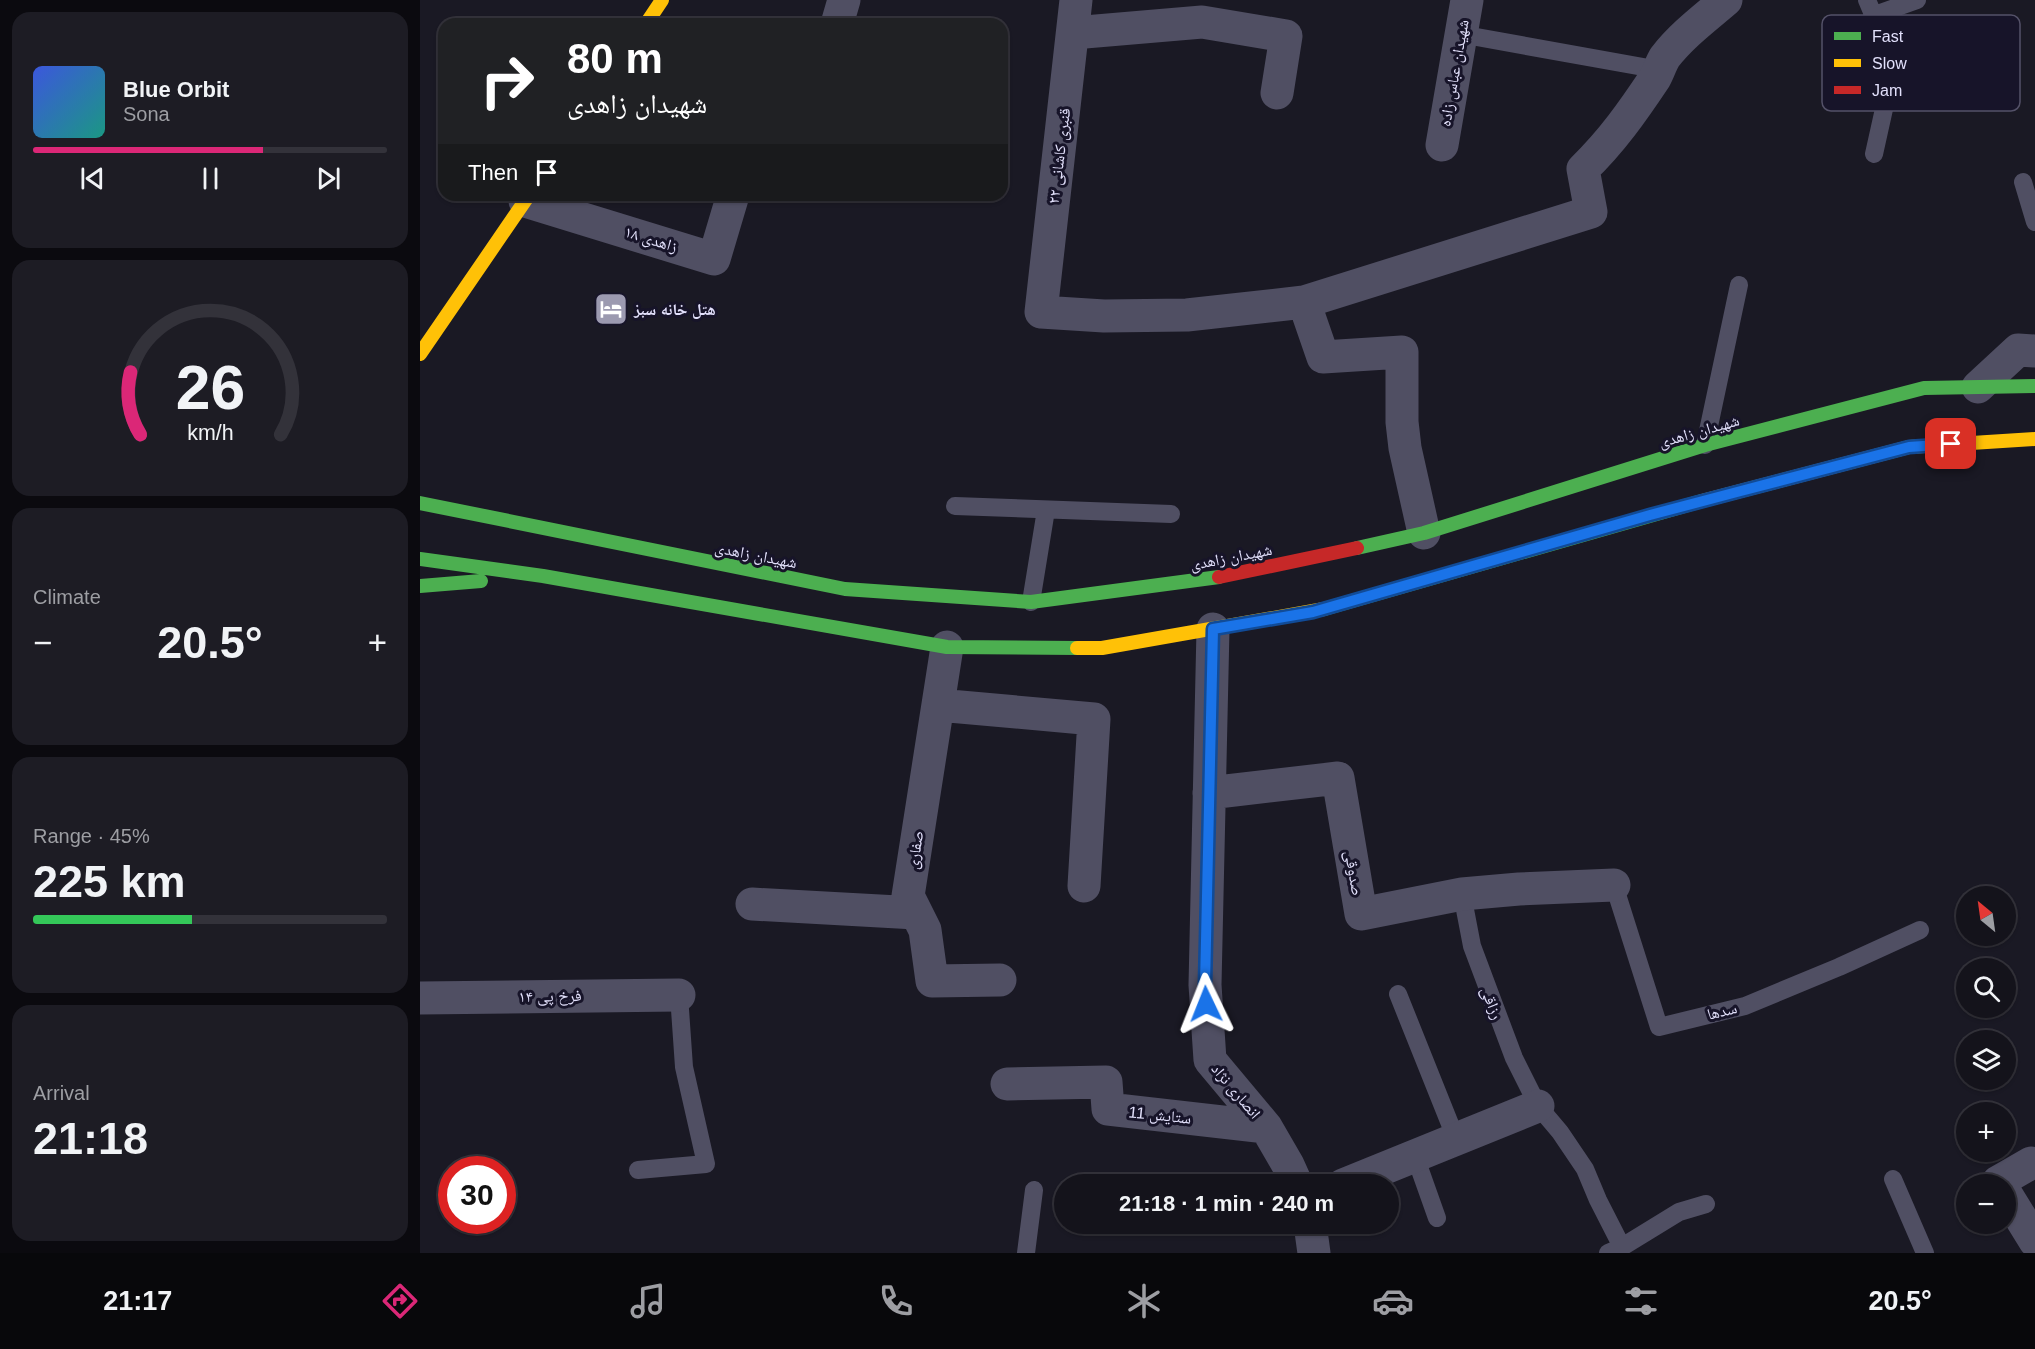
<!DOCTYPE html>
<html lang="en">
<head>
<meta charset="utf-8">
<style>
	body { margin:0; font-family:Arial,"Noto Naskh Arabic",sans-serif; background:#1d1c24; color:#f1f3f6; height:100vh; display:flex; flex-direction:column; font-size:22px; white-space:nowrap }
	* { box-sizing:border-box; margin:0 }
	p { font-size:20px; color:#9d9ea3 }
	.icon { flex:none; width:33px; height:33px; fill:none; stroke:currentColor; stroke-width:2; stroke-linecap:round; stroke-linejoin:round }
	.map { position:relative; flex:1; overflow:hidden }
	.side { display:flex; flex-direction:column; gap:12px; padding:12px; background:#0b0a0f; width:420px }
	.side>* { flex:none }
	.hud { position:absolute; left:18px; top:18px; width:570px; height:183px; border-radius:18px; box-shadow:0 2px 4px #0004,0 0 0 2px #33323a; background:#202124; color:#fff; overflow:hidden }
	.needle { width:39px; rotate:331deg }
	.tools { position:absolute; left:1536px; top:886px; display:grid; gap:12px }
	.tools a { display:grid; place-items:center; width:60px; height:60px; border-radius:50%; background:#14131b; box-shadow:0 2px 4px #0004,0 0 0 2px #33323a; font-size:30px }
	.speed { position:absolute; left:18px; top:1156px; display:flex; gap:12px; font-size:30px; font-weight:700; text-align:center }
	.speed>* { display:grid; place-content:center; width:78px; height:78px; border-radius:50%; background:#14131b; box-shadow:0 2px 4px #0004,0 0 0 2px #33323a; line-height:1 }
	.speed .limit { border:9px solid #d22; background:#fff; color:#111 }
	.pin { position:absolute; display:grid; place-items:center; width:51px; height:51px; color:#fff; margin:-26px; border-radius:12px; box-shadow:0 3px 9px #0006 }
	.me { position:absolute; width:66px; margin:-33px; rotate:358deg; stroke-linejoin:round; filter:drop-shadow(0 0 4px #0008) }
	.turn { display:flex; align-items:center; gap:21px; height:126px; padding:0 30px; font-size:27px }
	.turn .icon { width:78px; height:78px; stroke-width:2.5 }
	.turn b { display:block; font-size:42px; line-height:51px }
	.then { display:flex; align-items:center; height:57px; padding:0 30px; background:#0003; gap:12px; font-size:22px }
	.big { font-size:45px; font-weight:800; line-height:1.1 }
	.side .tile { flex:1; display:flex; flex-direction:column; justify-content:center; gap:9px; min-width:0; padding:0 21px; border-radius:18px; background:#1d1c24 }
	.side .dial { align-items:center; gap:0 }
	.dial svg { height:156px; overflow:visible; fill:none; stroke:#33323a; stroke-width:7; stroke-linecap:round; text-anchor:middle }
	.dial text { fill:#f1f3f6; stroke:none }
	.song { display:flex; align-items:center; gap:18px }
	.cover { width:72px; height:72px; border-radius:9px; background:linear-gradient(135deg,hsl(230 70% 55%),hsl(170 70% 35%)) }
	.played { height:6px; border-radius:3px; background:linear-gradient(90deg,#db2777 65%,#33323a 65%) }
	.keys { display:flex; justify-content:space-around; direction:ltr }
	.heat { display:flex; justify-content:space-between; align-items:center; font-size:33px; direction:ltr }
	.charge { height:9px; border-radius:4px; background:linear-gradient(90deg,#34c759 45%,#33323a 0) }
	.trip { position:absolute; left:634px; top:1174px; width:345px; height:60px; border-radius:30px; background:#14131b; box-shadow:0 2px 4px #0004,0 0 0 2px #33323a; font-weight:800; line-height:60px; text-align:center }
	.tab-bar { display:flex; height:96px; justify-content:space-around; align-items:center; background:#08080b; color:#9d9ea3 }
	.tab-bar .icon { width:42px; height:42px }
	.tab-bar .current { color:#db2777 }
	.tab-bar b { font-size:27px; color:#f1f3f6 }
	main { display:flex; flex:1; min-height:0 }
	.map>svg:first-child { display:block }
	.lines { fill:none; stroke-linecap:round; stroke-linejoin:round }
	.lane { stroke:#504f63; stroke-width:18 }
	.street { stroke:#504f63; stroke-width:33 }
	.fast { stroke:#4caf50; stroke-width:14 }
	.slow { stroke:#ffc107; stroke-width:14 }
	.jam { stroke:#c62828; stroke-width:14 }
	.route-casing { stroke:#114b97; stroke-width:15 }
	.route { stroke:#1a73e8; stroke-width:10 }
	.labels { text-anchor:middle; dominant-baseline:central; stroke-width:6; stroke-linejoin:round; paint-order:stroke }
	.street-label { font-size:16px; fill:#e2e0fb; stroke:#171429 }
	.poi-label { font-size:16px; font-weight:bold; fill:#e2e0fb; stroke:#171429; text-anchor:start }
	.key { fill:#171429; stroke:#545168; stroke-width:1.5 }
	.key-label { font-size:16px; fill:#e2e0fb }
</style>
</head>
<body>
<main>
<section class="side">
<div class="tile">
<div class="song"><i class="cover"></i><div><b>Blue Orbit</b><p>Sona</p></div></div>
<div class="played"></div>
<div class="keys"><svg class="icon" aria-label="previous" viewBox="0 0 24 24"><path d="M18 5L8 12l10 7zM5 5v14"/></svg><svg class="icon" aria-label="pause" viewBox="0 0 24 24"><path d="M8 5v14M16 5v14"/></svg><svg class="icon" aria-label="next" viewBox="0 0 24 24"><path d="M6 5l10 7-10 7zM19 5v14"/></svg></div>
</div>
<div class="tile dial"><svg viewBox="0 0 100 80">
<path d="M14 69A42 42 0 1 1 86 69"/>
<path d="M14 69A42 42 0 0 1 9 37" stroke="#db2777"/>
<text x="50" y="56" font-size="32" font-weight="700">26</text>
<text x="50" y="72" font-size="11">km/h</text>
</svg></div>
<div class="tile"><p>Climate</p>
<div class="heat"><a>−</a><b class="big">20.5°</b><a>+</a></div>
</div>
<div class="tile"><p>Range · 45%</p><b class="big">225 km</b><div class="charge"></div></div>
<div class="tile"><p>Arrival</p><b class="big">21:18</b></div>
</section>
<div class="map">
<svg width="1615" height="1253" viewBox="0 0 1615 1253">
	<rect width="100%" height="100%" fill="#1a1924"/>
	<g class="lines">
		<path class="lane" d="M1447 0 1474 64 1454 154
			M1452 16 1497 0
			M1040 34 1240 70
			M1603 182 1615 222
			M1285 445 1319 285
			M535 506 751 514
			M611 602 626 510
			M1194 885 1239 1027 1325 1006 1419 967 1500 930
			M1042 894 1052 946 1094 1058 1118 1106 1140 1132 1165 1169 1178 1200 1202 1247
			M978 994 1036 1139
			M995 1156 1017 1218
			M218 1170 286 1164 264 1067 259 995
			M1473 1179 1505 1253
			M606 1253 614 1190
			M1188 1253 1202 1247 1259 1212 1286 1204"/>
		<path class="street" d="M656 0 621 312 684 316 767 315 884 302 1171 212 1163 169C1192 141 1213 111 1235 78 1239 71 1241 63 1245 57 1262 35 1285 18 1306 0
			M417 24 424 0
			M653 33 782 22 866 36 857 93
			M1022 145 1047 0
			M105 201 294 259 313 195
			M884 302 903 357 982 352V422L985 448 1004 533
			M1558 387 1598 350 1615 351
			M793 629 785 985 790 1060 846 1127 868 1165 877 1185
			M527 647 488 896 505 930 512 981 580 980
			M518 705 674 719 664 886
			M789 793 918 778 941 914 1042 894 1099 889 1194 885
			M332 904 496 913
			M0 998 259 995
			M587 1084 686 1082 688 1109 846 1127
			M923 1185 1118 1106
			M1580 1185 1578 1182 1611 1163
			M1586 1194 1615 1241
			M890 1224 894 1253"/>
		<path class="fast" d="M0 503 425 589 611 602 799 577
			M937 548 1004 533 1285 445 1504 388 1615 386
			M0 559 123 576 527 647 657 648
			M0 586 61 581
			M904 609 1282 501"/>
		<path class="slow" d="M226 24 242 0
			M0 354 109 195
			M1282 501 1489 447 1615 439
			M657 648H682L904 609"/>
		<path class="jam" d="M799 577 937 548"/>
	</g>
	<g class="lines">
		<defs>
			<path id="route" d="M786 1004 785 985 793 629 893 612 1230 515 1317 492 1489 447 1531 444"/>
		</defs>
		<use href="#route" class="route-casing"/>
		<use href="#route" class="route"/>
	</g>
	<defs>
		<symbol id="hotel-square" viewBox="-11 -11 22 22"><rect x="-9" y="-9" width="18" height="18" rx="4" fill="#9c9ab0" stroke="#171429"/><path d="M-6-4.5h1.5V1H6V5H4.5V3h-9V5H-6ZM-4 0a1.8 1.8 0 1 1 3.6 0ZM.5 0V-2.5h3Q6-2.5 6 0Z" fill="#fff"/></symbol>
	</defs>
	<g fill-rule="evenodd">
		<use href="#hotel-square" x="172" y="290" width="38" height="38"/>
	</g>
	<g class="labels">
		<g class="street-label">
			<text transform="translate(1034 73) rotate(-80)">شهیدان عباس زاده</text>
			<text transform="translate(639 156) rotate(-83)">قنبری کاشانی ۲۲</text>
			<text transform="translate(231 239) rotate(17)">زاهدی ۱۸</text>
			<text transform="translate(1279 431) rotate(-16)">شهیدان زاهدی</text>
			<text transform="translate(336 555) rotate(11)">شهیدان زاهدی</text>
			<text transform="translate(811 557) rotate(-11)">شهیدان زاهدی</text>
			<text transform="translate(495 850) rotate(-81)">صفاری</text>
			<text transform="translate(934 873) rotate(80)">صدوقی</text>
			<text transform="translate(130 996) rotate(-1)">فرخ پی ۱۴</text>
			<text transform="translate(1072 1003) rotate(69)">رزاقی</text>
			<text transform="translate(1302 1011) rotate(-14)">سدها</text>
			<text transform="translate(816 1091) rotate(50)">انصاری نژاد</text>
			<text transform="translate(740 1115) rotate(6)">ستایش 11</text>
		</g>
		<g class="poi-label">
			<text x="214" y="309">هتل خانه سبز</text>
		</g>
	</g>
	<rect x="1402" y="15" width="198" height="96" rx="9" class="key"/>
	<rect x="1414" y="32" width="27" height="8" fill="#4caf50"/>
	<rect x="1414" y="59" width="27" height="8" fill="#ffc107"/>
	<rect x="1414" y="86" width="27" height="8" fill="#c62828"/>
	<g class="key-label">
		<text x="1452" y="42">Fast</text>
		<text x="1452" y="69">Slow</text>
		<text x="1452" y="96">Jam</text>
	</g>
</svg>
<div class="tools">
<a><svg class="needle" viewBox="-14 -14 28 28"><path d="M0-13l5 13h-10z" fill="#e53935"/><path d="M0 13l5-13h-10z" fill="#9d9ea3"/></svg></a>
<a><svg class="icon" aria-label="search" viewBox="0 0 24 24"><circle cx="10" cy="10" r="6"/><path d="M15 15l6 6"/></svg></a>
<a><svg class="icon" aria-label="layers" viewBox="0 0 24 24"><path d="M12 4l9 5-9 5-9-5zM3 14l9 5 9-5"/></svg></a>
<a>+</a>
<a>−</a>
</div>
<div class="speed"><div class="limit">30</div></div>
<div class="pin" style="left:1531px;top:444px;background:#d93025"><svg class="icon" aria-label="arrive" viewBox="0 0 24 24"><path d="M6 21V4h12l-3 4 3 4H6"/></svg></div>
<svg class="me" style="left:786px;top:1004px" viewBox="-20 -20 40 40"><path d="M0-17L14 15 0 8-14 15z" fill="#1a73e8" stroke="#fff" stroke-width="4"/></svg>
<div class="trip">21:18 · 1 min · 240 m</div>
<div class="hud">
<div class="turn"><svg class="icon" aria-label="right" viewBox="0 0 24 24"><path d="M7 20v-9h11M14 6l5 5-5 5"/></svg><div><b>80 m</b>شهیدان زاهدی</div></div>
<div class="then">Then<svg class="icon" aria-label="arrive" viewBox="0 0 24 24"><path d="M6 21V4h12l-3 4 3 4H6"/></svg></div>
</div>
</div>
</main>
<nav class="tab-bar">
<b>21:17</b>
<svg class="icon current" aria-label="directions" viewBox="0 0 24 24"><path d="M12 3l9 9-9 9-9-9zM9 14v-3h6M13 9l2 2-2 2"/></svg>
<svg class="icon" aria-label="music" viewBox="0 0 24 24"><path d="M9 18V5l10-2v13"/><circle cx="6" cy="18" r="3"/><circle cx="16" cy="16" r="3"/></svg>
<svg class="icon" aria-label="phone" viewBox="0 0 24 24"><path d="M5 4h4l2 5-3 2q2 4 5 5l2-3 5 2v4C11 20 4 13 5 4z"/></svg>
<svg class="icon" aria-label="climate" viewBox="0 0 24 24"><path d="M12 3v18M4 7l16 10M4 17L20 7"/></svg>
<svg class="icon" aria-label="car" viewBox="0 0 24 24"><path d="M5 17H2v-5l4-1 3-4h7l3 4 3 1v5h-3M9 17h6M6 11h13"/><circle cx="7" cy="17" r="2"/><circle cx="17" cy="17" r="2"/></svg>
<svg class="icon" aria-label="filters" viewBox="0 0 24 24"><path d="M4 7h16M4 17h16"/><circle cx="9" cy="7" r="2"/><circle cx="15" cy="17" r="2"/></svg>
<b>20.5°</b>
</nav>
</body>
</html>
